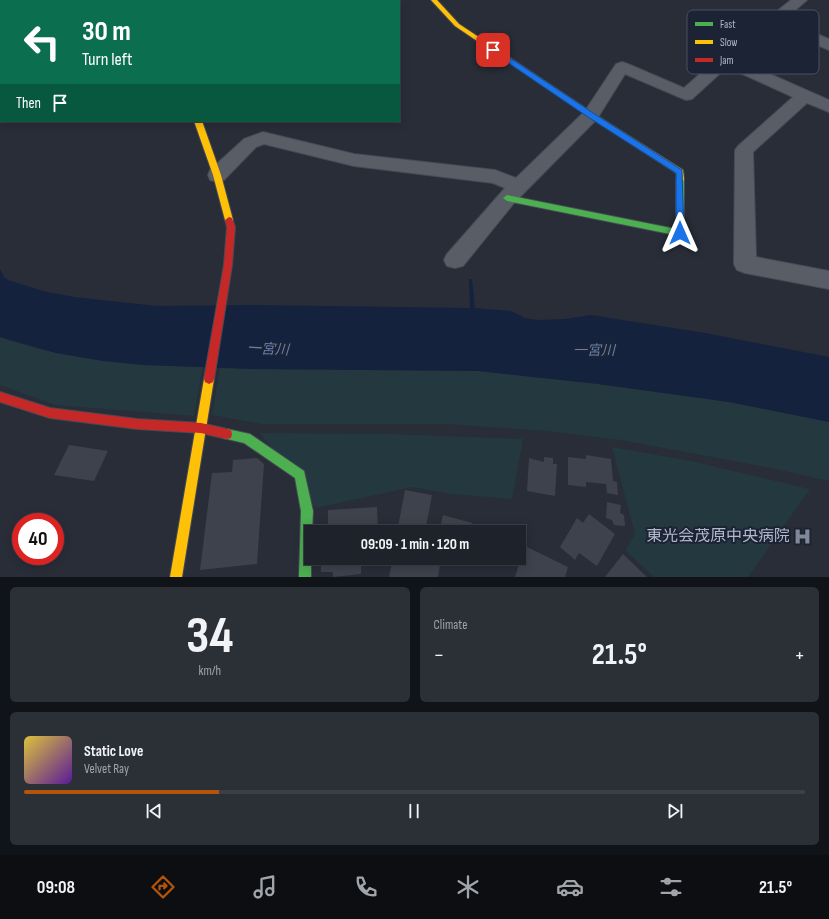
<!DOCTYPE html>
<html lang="en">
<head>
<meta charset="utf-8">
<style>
	body { margin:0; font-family:"Sofia Sans Condensed","Noto Sans JP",sans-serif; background:#2b2f36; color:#f1f3f6; height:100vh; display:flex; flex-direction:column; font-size:15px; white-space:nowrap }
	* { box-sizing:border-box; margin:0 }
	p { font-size:13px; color:#a1a4a8 }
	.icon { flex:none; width:22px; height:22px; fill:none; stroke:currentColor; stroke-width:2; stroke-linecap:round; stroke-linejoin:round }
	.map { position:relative; height:577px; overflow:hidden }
	.drawer { display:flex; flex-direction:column; gap:10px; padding:10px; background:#101317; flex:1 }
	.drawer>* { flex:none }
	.guide { position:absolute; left:0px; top:0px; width:400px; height:122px; box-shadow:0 2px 10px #0003,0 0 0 1px #3c3f47; background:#0b6e4f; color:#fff; overflow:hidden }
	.speed { position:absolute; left:12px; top:513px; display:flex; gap:8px; font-size:20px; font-weight:700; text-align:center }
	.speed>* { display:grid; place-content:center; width:52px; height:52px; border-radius:50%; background:#1e222a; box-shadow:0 2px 10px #0003,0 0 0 1px #3c3f47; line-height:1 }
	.speed .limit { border:6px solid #d22; background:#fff; color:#111 }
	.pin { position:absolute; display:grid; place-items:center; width:34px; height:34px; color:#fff; margin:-17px; border-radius:8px; box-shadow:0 2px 6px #0006 }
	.me { position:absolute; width:44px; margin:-22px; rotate:0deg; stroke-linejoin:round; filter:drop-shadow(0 0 3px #0008) }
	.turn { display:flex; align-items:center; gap:14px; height:84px; padding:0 16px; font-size:18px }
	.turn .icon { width:52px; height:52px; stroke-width:2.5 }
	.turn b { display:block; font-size:28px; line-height:34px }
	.then { display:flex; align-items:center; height:38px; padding:0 16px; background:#0003; gap:8px; font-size:15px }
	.big { font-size:30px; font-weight:700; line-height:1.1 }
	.drawer .widget { flex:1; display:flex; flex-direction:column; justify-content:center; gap:6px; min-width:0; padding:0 14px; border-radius:6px; background:#2b2f36 }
	.drawer .dial { align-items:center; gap:0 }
	.dial b { font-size:52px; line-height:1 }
	.song { display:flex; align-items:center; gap:12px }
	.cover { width:48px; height:48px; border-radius:6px; background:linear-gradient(135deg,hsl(50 70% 55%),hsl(270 70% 35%)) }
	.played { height:4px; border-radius:2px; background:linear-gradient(90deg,#b45309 25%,#3c3f47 25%) }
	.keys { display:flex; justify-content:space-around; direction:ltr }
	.heat { display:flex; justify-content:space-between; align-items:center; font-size:22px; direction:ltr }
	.drawer .tiles { flex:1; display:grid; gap:10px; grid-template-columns:1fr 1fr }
	.widget:last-child { grid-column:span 2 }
	.trip { position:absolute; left:304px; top:525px; width:222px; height:40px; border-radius:0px; background:#1e222a; box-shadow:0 2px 10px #0003,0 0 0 1px #3c3f47; font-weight:700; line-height:40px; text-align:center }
	.tab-bar { display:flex; height:64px; justify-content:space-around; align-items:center; background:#0c0e11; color:#a1a4a8 }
	.tab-bar .icon { width:28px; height:28px }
	.tab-bar .current { color:#b45309 }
	.tab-bar b { font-size:18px; color:#f1f3f6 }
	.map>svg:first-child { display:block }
	.green { fill:#24383f }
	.water { fill:#15223d }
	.building { fill:#3d424c }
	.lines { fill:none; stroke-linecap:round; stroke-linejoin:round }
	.street-casing { stroke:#454a55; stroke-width:2 }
	.fast-casing { stroke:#454a55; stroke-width:2 }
	.slow-casing { stroke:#454a55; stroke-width:2 }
	.jam-casing { stroke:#454a55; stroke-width:2 }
	.street { fill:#585d66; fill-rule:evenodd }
	.fast { fill:#4caf50; fill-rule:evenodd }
	.slow { fill:#ffc107; fill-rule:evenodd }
	.jam { fill:#c62828; fill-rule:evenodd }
	.route { fill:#1a73e8; stroke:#114b97 }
	.labels { text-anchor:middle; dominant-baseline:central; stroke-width:4; stroke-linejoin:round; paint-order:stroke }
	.water-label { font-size:14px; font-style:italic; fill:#677fad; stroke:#1b2334 }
	.near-poi-label { font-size:16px; fill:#b1b9ca; stroke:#1b2334; text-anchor:end }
	.key { fill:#1b2334; stroke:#485061; stroke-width:1 }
	.key-label { font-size:11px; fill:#b1b9ca }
</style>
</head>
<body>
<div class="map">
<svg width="829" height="577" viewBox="0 0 829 577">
	<rect width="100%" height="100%" fill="#282d38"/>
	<path class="green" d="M0 337C11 342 23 344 35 348 90 362 146 365 203 366L194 416 55 405 0 385Z
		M220 367 251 369 479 371 598 384 729 402 829 422V481L771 468 621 440 548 431 446 424H262L212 415Z
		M260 433 390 434 523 439 512 499 451 494 412 487 316 508Z
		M612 447 691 461 810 489 748 577H654L625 550 635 534Z"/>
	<path class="water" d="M0 269 4 277 8 280 43 291 74 297 157 306 249 305 470 308 469 279H472L475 308 511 311 525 318 537 320 565 319 591 315 705 333 829 357V422L729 402 598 384 479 371 251 369 142 365 103 361 56 353 0 337Z"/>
	<path class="building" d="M69 445 108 451 94 481 54 475Z
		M586 455 611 459 613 481 617 482 618 495 607 493 606 484 586 482V487L568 485V457L586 459Z
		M544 457 553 458V464H557L555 496 527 491 529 458 544 462Z
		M257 458 264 464 257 564 200 570 212 473 232 472 233 460Z
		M405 490 432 495 425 532H397Z
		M607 502 621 505 620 513 624 515 625 526 614 525 612 520 606 518Z
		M377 507 378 531 322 532V525H328V510Z
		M589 514 615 534 597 566 579 553 575 560 560 547 577 518 583 523Z
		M443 515 472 523 480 532H439Z
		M525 546 568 567 565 577H515Z
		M623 554 647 577H605Z
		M321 558H361V574L333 577V572H321Z
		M393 558H441L438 577H389Z
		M464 558H480L479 563Z"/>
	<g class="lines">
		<defs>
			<path id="street" d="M791 0H807L784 20 829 39V50L775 27 736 59 829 100V112L807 103 753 152 756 257 829 271V289L745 273 737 270 734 264 735 150 738 146 793 97 727 67 692 99 686 100 625 74 597 119 514 203 463 266 455 268 447 266 444 260 447 254 505 188 493 183 354 166 264 144 256 147 224 180 217 182 210 180 208 175 210 170 244 139 263 132 354 154 495 170 516 178 585 111 616 64 622 62 628 64 684 88 719 57Z"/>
			<path id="fast" d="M680 176 684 179V233L680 236 507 201 503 198 507 195 676 229V179Z
				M227 429 250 434 304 471 313 511 312 532H311V577H299L301 511 295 478 244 443 223 438 222 434 223 430Z"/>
			<path id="slow" d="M431 0H437L459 24 593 113 683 170 684 179 683 181H677L676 173 589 117 455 26Z
				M0 27H1L0 32Z
				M194 121H202L221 175 233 220 232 222 229 223 225 220 213 175Z
				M209 374 213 376 214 379 182 577H170L204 379 205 376Z"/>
			<path id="jam" d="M229 217 232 218 235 227 232 265 214 379 213 382 209 384 205 382 204 379 224 265 227 227 225 220Z
				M0 392 50 408 137 419 201 423 227 429 231 430 232 434 231 438 227 439 201 433 137 429 50 418 0 402Z"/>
		</defs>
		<use href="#street" class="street-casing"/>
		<use href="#fast" class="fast-casing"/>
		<use href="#slow" class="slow-casing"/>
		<use href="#jam" class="jam-casing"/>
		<use href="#street" class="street"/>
		<use href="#fast" class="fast"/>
		<use href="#slow" class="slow"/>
		<use href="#jam" class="jam"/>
	</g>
	<path class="route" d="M491 48H495L593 113 682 170 684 233 683 235 680 236 676 233V173L588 117 491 51Z"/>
	<defs>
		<symbol id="hospital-bare" viewBox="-9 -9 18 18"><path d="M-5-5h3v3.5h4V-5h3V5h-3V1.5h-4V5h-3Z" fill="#818897" stroke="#1b2334" stroke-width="2.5" paint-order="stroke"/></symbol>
	</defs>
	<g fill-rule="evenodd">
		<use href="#hospital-bare" x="790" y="524" width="25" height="25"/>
	</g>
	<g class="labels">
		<g class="water-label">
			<text transform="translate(268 349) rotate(3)">一宮川</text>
			<text x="594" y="350">一宮川</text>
		</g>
		<g class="near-poi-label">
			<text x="790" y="536">東光会茂原中央病院</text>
		</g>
	</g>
	<rect x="687" y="10" width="132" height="64" rx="6" class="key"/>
	<rect x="695" y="22" width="18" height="4" fill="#4caf50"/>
	<rect x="695" y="40" width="18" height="4" fill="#ffc107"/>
	<rect x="695" y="58" width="18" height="4" fill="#c62828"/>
	<g class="key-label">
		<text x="720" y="28">Fast</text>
		<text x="720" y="46">Slow</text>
		<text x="720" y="64">Jam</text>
	</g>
</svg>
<div class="speed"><div class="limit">40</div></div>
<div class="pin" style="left:493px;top:50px;background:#d93025"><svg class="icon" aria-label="arrive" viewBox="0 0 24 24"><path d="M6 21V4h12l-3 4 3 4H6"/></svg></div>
<svg class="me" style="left:680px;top:233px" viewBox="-20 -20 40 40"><path d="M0-17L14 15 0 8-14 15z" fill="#1a73e8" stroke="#fff" stroke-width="4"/></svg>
<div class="trip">09:09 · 1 min · 120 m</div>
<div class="guide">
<div class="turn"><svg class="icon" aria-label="left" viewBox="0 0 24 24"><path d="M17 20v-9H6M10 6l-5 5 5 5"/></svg><div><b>30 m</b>Turn left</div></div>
<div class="then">Then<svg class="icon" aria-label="arrive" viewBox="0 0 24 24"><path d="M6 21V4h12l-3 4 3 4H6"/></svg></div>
</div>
</div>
<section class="drawer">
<div class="tiles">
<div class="widget dial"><b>34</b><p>km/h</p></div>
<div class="widget"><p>Climate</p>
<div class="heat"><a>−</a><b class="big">21.5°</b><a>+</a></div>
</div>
<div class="widget">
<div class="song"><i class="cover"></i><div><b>Static Love</b><p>Velvet Ray</p></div></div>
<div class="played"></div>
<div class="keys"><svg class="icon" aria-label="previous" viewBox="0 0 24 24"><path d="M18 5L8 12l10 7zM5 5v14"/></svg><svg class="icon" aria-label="pause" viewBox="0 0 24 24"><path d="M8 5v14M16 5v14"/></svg><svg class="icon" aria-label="next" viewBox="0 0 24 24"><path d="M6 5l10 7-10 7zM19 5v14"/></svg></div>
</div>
</div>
</section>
<nav class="tab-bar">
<b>09:08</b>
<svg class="icon current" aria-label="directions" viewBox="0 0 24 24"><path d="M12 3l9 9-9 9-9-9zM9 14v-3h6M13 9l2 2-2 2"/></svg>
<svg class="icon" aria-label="music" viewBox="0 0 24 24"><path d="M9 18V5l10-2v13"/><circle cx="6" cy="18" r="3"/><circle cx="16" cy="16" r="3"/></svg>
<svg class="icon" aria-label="phone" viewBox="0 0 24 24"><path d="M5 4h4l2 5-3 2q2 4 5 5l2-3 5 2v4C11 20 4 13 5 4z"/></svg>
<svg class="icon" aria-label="climate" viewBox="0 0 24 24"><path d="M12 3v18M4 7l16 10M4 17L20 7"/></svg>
<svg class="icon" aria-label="car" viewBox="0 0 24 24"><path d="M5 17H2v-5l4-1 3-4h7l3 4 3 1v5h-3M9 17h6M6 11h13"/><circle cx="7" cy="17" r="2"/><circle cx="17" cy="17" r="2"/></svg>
<svg class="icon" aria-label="filters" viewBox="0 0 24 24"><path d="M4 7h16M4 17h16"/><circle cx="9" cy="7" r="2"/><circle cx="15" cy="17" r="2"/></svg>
<b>21.5°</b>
</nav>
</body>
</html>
